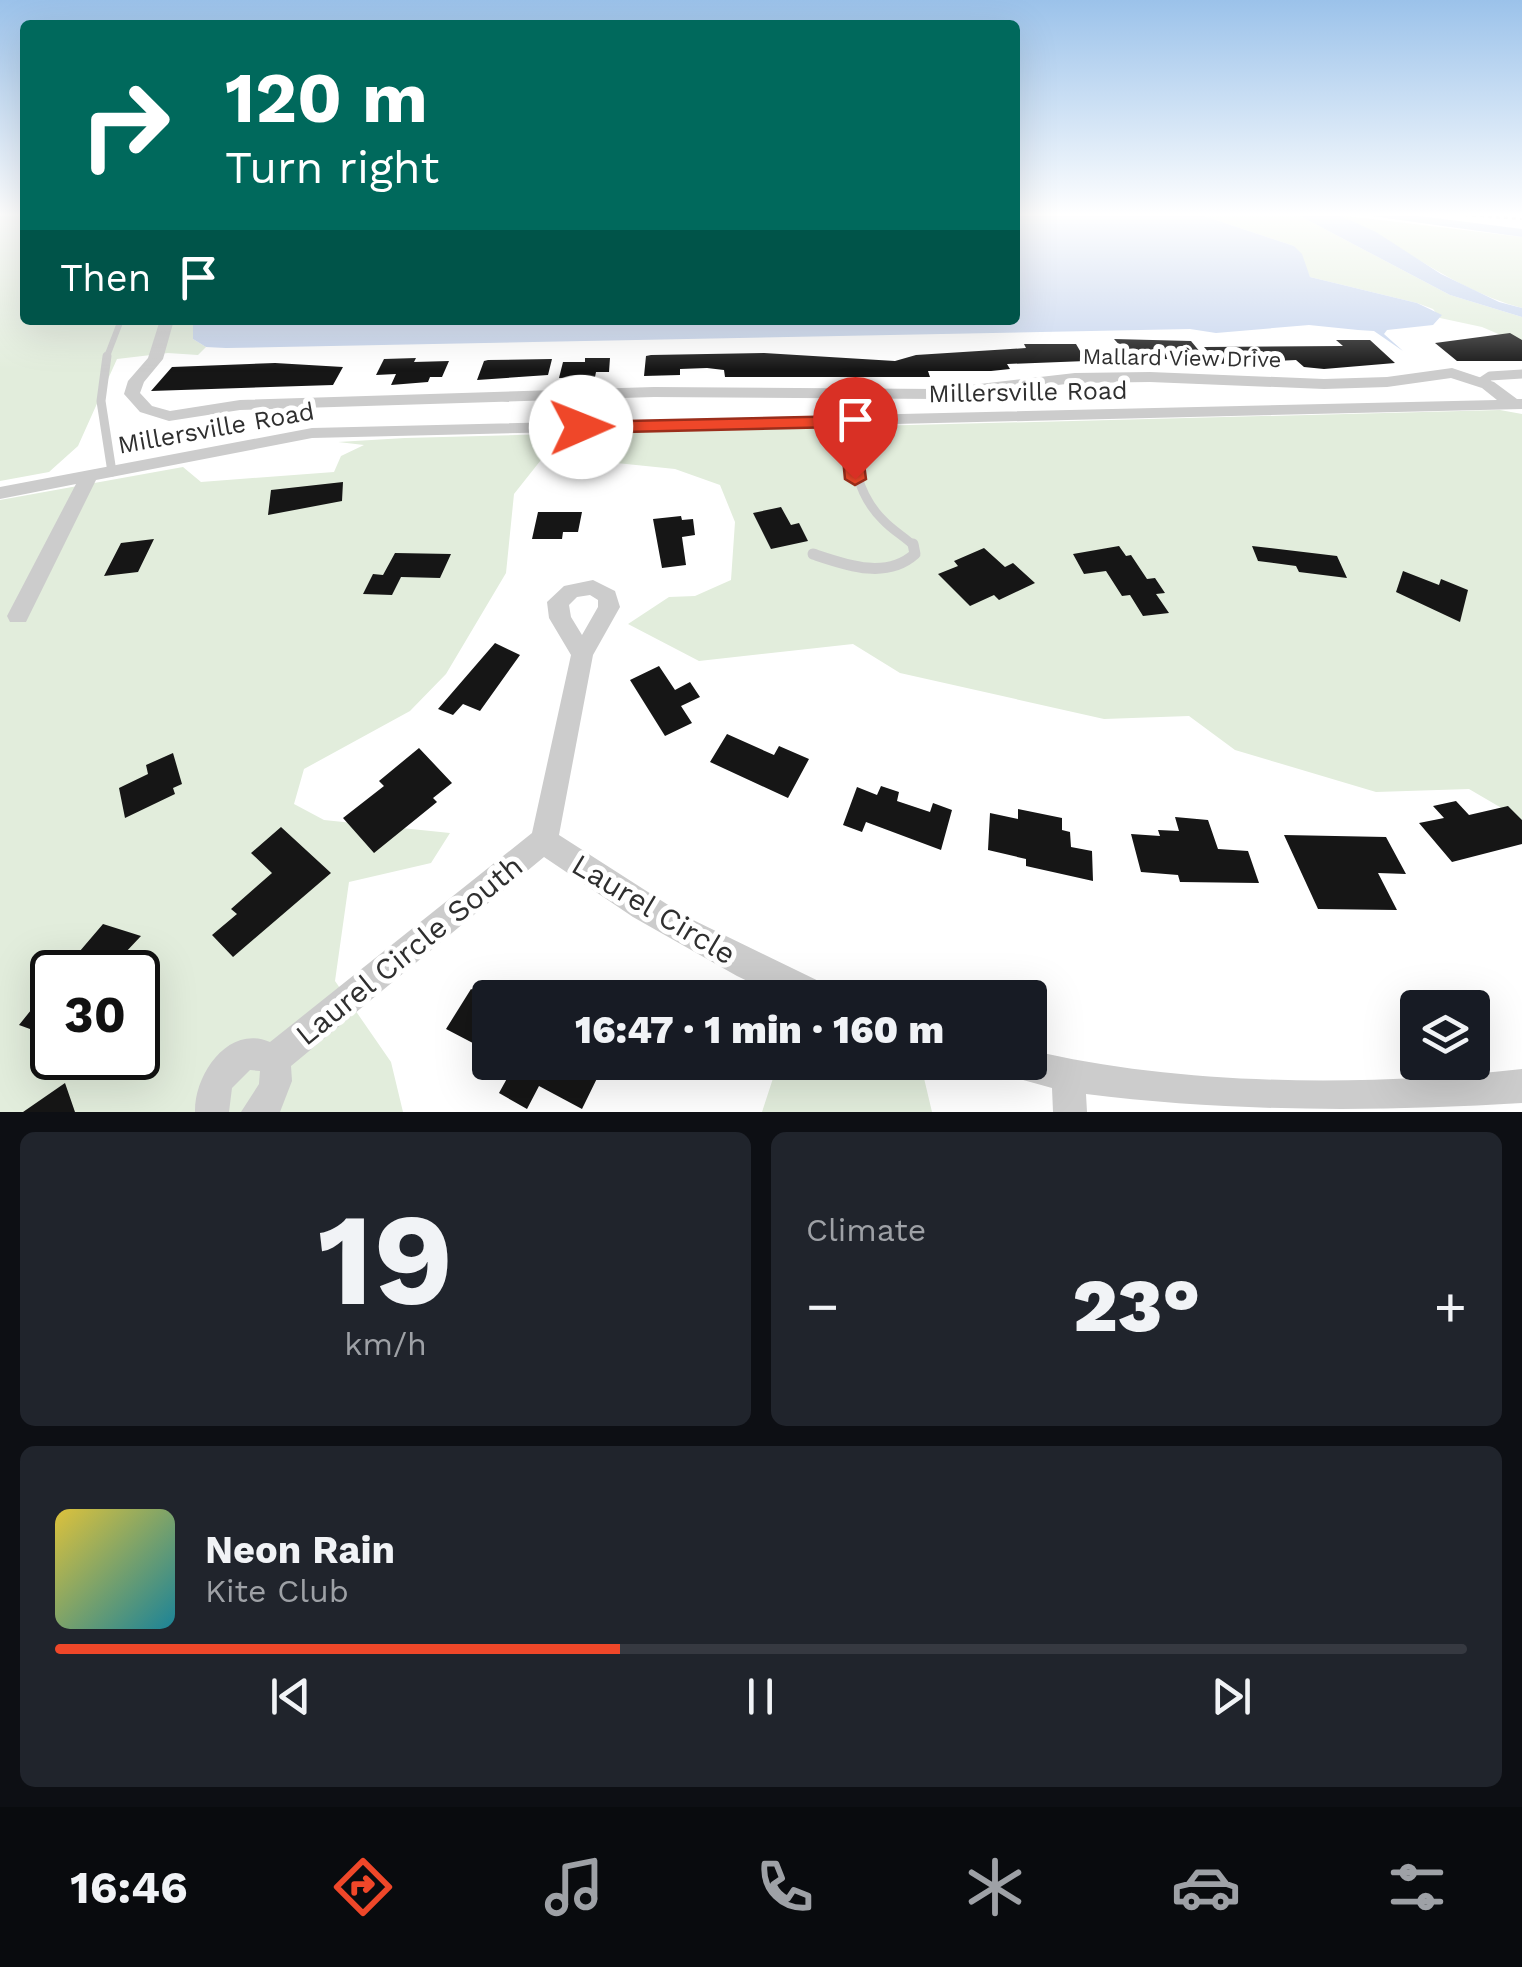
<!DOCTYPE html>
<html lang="en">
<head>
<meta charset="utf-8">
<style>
	body { margin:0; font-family:"Work Sans",sans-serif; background:#20242c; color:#f1f3f6; height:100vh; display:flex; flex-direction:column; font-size:38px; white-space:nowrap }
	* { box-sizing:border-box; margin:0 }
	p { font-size:32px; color:#9ea1a6 }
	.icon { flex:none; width:55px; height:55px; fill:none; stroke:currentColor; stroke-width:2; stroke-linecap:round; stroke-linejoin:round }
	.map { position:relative; height:1112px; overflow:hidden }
	.panel { display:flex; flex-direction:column; gap:20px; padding:20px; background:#0d0f14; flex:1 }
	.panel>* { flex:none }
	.top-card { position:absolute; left:20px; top:20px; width:1000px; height:305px; border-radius:10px; box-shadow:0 10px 40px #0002; background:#00695c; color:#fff; overflow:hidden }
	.controls { position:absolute; left:1400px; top:990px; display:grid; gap:20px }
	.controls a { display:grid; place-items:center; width:90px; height:90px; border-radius:10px; background:#171b24; box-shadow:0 10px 40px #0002; font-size:50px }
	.speed { position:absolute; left:30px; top:950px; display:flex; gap:20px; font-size:50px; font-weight:700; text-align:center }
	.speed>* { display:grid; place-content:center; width:130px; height:130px; border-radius:50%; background:#171b24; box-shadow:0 10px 40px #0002; line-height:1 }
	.speed .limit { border:5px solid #111; border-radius:15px; background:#fff; color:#111 }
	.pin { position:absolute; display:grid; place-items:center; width:85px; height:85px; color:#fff; margin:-102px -42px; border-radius:50% 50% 50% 0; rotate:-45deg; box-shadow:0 0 10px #0007 }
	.pin .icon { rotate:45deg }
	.me { position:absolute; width:110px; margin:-55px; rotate:89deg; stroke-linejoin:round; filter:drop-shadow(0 0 8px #0008) }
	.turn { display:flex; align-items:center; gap:35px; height:210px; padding:0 40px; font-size:45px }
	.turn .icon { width:130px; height:130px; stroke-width:2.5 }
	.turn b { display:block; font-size:70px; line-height:85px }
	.then { display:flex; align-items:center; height:95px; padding:0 40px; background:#0003; gap:20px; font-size:38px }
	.big { font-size:75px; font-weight:800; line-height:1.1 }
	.panel .widget { flex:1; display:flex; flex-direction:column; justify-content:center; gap:15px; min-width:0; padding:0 35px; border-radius:15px; background:#20242c }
	.panel .dial { align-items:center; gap:0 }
	.dial b { font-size:130px; line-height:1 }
	.song { display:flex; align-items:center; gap:30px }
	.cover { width:120px; height:120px; border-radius:15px; background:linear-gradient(135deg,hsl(50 70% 55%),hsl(190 70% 35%)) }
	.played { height:10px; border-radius:5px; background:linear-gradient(90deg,#ef4729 40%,#363941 40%) }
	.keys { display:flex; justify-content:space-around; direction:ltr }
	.heat { display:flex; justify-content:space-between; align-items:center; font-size:55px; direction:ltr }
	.panel .tiles { flex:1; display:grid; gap:20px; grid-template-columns:1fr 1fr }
	.widget:last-child { grid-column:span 2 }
	.trip { position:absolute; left:472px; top:980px; width:575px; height:100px; border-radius:10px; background:#171b24; box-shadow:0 10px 40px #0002; font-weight:800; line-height:100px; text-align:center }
	.dock { display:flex; height:160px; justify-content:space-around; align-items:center; background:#090b0e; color:#9ea1a6 }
	.dock .icon { width:70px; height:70px }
	.dock .on { color:#ef4729 }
	.dock b { font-size:45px; color:#f1f3f6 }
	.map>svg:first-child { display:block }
	.green { fill:#e2eddc; fill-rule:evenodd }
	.water { fill:#c8d6ee }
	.building { fill:#161616 }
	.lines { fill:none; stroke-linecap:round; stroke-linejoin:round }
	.path { stroke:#ccc; stroke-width:2.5; stroke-dasharray:4 4; stroke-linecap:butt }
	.lane-far2 { stroke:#ccc; stroke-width:6 }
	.lane-far1 { stroke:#ccc; stroke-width:9 }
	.lane { stroke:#ccc; stroke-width:11 }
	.street { fill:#ccc; fill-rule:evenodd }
	.route { fill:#ef4729; stroke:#9b2e1b; stroke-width:2.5 }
	.labels { text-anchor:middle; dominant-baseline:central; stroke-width:10; stroke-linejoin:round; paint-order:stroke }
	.far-street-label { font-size:22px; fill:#2f2f2f; stroke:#fff }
	.street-label { font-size:25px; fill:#2f2f2f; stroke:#fff }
	.near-street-label { font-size:30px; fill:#2f2f2f; stroke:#fff }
</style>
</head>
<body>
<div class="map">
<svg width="1522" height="1112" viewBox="0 0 1522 1112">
	<rect width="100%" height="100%" fill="#fff"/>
	<path class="green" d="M0 215H25V320H193V339L206 347 198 355 168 353 117 359 78 446 49 472 0 481Z
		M1201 215H1298L1450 295 1522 317V344L1482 327 1440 318 1433 309 1417 303 1310 277 1294 246Z
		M1339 215 1522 237V308C1454 290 1401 244 1339 215Z
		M1500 410 1522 414V820L1469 789 1376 792 1235 750 1189 716 1104 719 900 673 853 644 699 661 628 624 669 597 695 596 731 580 735 522 720 485 675 469 597 461 607 446 600 442 556 441 514 494 506 573 446 674 410 711 304 769 294 804 324 820 450 833 431 863 349 882 335 981 391 1062 403 1112H0V500L183 467 201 482 334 472 341 456 364 445 338 442 405 438ZM52 972H138V1058H52Z
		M778 1063H897L923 1074 932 1112H762Z"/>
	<path class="water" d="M1015 215H1201L1294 246 1302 254 1310 277 1417 303 1442 315 1433 325 1387 330 1384 334 1403 351 1374 331 1358 330 1309 325 1216 333 1190 329 226 348 206 347 193 339V320H1015Z
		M1298 215H1339L1376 232 1441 274 1499 302 1522 308V317L1450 295Z
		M1364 215H1411L1522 229V237Z"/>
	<path class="building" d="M1510 333 1522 340V361H1457L1435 343Z
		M1114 339 1191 341 1205 358 1133 360Z
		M1336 340H1370L1395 363 1324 369 1304 367 1296 360 1219 364 1204 347 1343 346Z
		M1024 344H1076L1086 361 1007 364 1010 369 991 371H928L930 377H725L724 370 707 368 680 369V375L644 376 646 356 651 355 764 353 895 361 916 355 1026 348Z
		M416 358 414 362 449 361 442 377H430L428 382 391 385 396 374 376 375 384 359Z
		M585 358H610L609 372H596L595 377 559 378 563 362H585Z
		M552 359 548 375 477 380 484 361 488 360Z
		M275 363 343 367 333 385 151 391 172 367Z
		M343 482 342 501 268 515 271 490Z
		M781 507 791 525 799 523 808 541 771 549 753 513Z
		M538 512H582L578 532H563L562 539H532Z
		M681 516 682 520 693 519 695 535 682 537 686 565 662 568 653 519Z
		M154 539 138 572 104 576 121 543Z
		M1119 546 1126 556 1131 555 1147 579 1155 578 1165 593 1156 594 1169 613 1143 616 1130 595 1122 596 1106 571 1084 574 1073 554Z
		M1252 546 1337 556 1347 578 1299 572 1296 566 1258 561Z
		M984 548 1005 567 1013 563 1035 583 999 600 994 595 970 606 938 574 958 566 954 561Z
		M395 553 451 554 440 578 401 577 392 595 363 594 373 574 383 575Z
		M1403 571 1439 585 1441 579 1468 590 1460 622 1396 592Z
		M495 643 520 655 480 711 463 704 453 715 438 709Z
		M659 666 675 690 690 682 700 697 681 706 692 723 665 736 630 680Z
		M727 734 774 755 779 746 809 759 788 798 710 762Z
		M419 748 452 783 433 798 437 802 374 853 343 818 384 786 379 781Z
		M173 753 182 784 173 788 175 794 125 818 119 788 148 774 146 765Z
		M881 786 899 792 897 801 930 812 933 803 952 810 941 850 866 822 862 832 843 825 857 787 877 795Z
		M1456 801 1469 815 1508 806 1522 820V844L1452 862 1419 823 1444 818 1433 806Z
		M1018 809 1062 818V830L1070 832 1071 847 1092 851 1093 881 1026 866V859L988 850 990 813 1018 819Z
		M1175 817 1208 820 1218 849 1248 851 1259 883 1180 882 1178 875 1141 872 1131 834 1160 836 1158 830 1179 831Z
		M281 827 331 873 233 957 212 935 237 914 231 909 272 873 251 853Z
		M1284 835 1386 837 1406 874 1378 873 1397 910 1318 909Z
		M103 924 141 936 107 972H62Z
		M52 984V1037L19 1025Z
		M471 989 490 998V1052L446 1029Z
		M516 1062H605L582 1109 539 1086 527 1109 499 1093Z
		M65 1083 75 1112H23Z"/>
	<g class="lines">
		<path class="path" d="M1464 215 1522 219"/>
		<path class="lane-far2" d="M106 359 121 320"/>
		<path class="lane-far1" d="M107 356 101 401 112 472
			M1481 382 1490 376 1522 374
			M849 421C852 457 856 494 883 520 892 530 905 537 914 546"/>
		<path class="lane" d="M813 554C846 565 886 580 915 554L913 544"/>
		<path class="street" d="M160 320H174L163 359 144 382 140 393 152 406 170 411 240 400 654 387 937 389 1075 373 1150 372 1324 379 1387 377 1452 368 1494 382 1517 399H1522V409L312 438 96 480 26 622H10L7 616 76 484 0 499V487L312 428 1497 400 1482 388 1451 378 1387 387 1324 389 1150 382 1075 383 937 399 654 397 240 410 169 421 140 412 124 394 128 381 148 358Z
			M593 580 615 591 620 607 593 655 559 835 687 917 831 987 835 998H783L737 976 633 917 544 857 291 1066 292 1081 280 1112H241L259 1084 260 1071 250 1070 232 1088 229 1112H195C194 1075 228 1024 270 1042L532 833 571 655 549 618 547 602 564 586ZM590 595 598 600V607L582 635 571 617 569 605 577 597Z
			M1030 1050C1181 1086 1367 1087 1522 1069V1103C1377 1112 1230 1112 1086 1094L1087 1112H1053L1052 1088 1002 1074 998 1062H1030Z"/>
	</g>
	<linearGradient id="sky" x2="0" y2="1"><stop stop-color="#9bc2ea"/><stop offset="0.58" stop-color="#fff"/><stop offset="1" stop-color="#fff" stop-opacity="0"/></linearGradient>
	<rect width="1522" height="370" fill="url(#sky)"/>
	<path class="route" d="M849 416 858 421 866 479 855 485 845 479 840 427 581 433 571 427 581 422Z"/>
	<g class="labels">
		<g class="far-street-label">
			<text transform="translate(1182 358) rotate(1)">Mallard View Drive</text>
		</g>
		<g class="street-label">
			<text transform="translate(1028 392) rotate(-1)">Millersville Road</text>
			<text transform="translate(216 428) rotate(-10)">Millersville Road</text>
		</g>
		<g class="near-street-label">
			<text transform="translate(654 909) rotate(31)">Laurel Circle</text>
			<text transform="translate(409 950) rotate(-39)">Laurel Circle South</text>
		</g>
	</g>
</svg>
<div class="controls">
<a><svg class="icon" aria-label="layers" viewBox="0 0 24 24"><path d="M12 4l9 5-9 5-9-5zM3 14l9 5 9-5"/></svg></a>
</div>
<div class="speed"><div class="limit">30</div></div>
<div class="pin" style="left:855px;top:479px;background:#d93025"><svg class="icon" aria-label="arrive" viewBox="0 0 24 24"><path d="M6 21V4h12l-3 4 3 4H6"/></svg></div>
<svg class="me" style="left:581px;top:427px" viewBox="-20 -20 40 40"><circle r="19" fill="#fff"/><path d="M0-13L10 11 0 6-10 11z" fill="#ef4729"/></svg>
<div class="trip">16:47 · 1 min · 160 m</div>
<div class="top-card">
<div class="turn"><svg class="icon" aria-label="right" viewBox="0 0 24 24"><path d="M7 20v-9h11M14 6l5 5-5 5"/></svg><div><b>120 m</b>Turn right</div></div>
<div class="then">Then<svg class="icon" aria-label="arrive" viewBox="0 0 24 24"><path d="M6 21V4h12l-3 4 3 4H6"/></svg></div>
</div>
</div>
<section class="panel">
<div class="tiles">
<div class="widget dial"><b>19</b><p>km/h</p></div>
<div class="widget"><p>Climate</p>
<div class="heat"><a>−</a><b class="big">23°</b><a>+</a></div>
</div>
<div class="widget">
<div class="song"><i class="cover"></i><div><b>Neon Rain</b><p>Kite Club</p></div></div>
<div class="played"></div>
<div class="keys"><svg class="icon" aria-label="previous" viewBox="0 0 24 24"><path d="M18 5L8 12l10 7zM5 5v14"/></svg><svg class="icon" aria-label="pause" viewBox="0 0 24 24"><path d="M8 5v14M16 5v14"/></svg><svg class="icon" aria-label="next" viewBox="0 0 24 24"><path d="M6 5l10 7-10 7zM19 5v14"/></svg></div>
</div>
</div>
</section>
<nav class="dock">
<b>16:46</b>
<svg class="icon on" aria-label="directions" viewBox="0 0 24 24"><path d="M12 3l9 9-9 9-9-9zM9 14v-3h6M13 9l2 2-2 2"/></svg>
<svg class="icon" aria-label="music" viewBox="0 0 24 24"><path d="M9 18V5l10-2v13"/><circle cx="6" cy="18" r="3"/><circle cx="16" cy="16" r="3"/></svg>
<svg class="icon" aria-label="phone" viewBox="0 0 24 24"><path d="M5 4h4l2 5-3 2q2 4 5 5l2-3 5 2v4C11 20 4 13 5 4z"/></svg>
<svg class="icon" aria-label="climate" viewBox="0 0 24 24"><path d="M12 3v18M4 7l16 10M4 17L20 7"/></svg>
<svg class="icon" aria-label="car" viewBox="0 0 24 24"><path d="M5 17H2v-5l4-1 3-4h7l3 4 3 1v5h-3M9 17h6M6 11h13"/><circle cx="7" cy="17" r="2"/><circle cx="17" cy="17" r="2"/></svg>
<svg class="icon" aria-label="filters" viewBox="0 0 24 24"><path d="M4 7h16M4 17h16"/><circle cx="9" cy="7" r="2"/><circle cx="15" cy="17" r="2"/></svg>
</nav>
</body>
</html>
